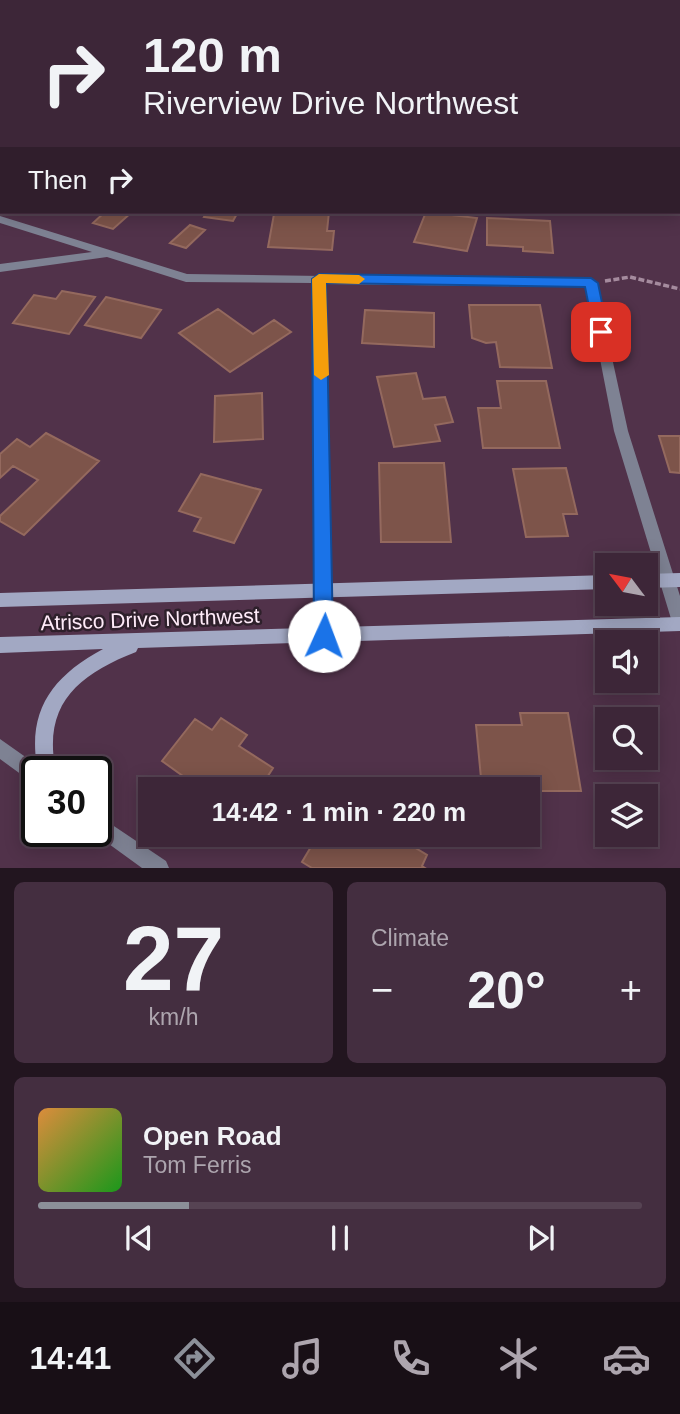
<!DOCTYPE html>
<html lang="en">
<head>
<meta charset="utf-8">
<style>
	body { margin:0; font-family:Helvetica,sans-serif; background:#442e40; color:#f1f3f6; height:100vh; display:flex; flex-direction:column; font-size:26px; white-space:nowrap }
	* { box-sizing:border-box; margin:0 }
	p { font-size:23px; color:#ada5ae }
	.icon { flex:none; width:38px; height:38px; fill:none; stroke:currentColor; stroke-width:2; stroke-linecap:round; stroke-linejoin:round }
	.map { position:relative; height:868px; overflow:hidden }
	.side { display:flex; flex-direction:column; gap:14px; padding:14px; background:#22151f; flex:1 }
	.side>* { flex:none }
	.banner { position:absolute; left:0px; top:0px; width:681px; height:214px; box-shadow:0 4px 18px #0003,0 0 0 2px #564353; background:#3d2638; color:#f1f3f6; overflow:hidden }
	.needle { width:46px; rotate:302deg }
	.controls { position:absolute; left:595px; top:553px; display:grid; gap:14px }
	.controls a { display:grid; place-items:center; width:63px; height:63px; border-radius:0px; background:#3d2638; box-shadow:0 4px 18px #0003,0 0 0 2px #564353; font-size:35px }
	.speed { position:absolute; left:21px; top:756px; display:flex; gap:14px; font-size:35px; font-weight:700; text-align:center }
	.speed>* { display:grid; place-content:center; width:91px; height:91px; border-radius:50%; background:#3d2638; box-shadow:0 4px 18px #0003,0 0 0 2px #564353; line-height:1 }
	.speed .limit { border:4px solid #111; border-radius:10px; background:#fff; color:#111 }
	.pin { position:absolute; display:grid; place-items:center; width:60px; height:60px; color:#fff; margin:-30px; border-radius:14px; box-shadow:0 4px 10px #0006 }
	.me { position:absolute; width:77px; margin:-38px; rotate:2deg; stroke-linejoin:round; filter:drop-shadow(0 0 5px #0008) }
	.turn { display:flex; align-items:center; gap:24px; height:147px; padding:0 28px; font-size:32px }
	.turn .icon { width:91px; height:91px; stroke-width:2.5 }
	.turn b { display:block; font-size:49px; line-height:60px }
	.then { display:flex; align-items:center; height:66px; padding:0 28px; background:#0003; gap:14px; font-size:26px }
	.big { font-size:52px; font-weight:700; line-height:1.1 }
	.side .tile { flex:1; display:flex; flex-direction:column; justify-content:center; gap:10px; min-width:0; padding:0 24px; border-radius:10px; background:#442e40 }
	.side .dial { align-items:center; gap:0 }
	.dial b { font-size:91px; line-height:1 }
	.song { display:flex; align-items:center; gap:21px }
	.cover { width:84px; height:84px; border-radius:10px; background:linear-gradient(135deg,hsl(30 70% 55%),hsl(120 70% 35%)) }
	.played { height:7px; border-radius:4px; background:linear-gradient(90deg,#8c9099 25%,#564353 25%) }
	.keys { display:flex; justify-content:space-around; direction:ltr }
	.heat { display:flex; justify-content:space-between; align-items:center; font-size:38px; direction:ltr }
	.side .tiles { flex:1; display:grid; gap:14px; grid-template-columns:1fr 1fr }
	.tile:last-child { grid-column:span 2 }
	.trip { position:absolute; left:138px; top:777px; width:402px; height:70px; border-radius:0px; background:#3d2638; box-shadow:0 4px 18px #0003,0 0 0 2px #564353; font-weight:700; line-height:70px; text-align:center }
	.tab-bar { display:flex; height:112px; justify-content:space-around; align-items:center; background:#180f16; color:#ada5ae }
	.tab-bar .icon { width:49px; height:49px }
	.tab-bar .current { color:#8c9099 }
	.tab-bar b { font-size:32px; color:#f1f3f6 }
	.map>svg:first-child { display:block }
	.green { fill:#68591f }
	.water { fill:#0e7845 }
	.building { fill:#7d544a; stroke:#94695e; stroke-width:2 }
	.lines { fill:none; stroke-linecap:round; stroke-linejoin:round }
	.path-far1 { stroke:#a58b9e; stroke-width:2.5; stroke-dasharray:4.5 2.5; stroke-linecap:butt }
	.path { stroke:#a58b9e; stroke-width:3.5; stroke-dasharray:6 2.5; stroke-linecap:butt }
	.minor { fill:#7e8293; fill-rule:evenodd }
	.secondary { fill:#a2a8c3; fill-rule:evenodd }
	.route { fill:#1a73e8; stroke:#114b97; stroke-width:2 }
	.slow { fill:#f59e0b }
	.labels { text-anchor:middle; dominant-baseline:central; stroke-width:5; stroke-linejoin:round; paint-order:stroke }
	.street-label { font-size:21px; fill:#ffebf9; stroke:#2e202b }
</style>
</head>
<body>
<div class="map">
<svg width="680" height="868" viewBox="0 0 680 868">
	<rect width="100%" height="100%" fill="#51324a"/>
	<path class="green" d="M0 0H259L267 2H2V69Z"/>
	<path class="water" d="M259 0H680V60L679 2Z"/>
	<path class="building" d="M105 212H132L113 229 93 223Z
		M207 212H238L233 221 204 217Z
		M301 212H329L327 231H334L332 250 268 247 274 214 301 215Z
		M426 212 477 218 467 251 414 242Z
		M487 218 550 221 553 253 523 251V247L487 245Z
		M190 225 205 230 186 248 170 243Z
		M62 291 95 297 69 334 13 323 34 295 56 299Z
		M106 297 161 310 141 338 85 325Z
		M469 305H540L552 368 500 367 496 342 486 343 472 338Z
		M218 309 253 334 274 320 291 332 230 372 179 333Z
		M365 310 434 313V347L362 343Z
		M416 373 423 399 445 397 453 422 435 425 440 441 394 447 377 377Z
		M497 381H546L560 448H483L478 408H501Z
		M262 393 263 439 214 442 215 396Z
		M46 433 99 461 24 535 0 521V516L38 480 13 466 0 478V454L17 439 30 447Z
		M659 436H680V473L670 472Z
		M379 463H444L451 542H381Z
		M566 468 577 514H563L568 536 526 537 513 469Z
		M201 474 261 490 234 543 194 531 201 518 179 511Z
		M520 713H568L581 791H528L514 789 512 778H481L476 725H522Z
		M221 718 247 735 239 746 273 768 266 779 282 789H201L162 761 195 719 212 730Z
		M318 835H394L427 855 422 866 425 868H312L302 862Z"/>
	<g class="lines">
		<path class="path-far1" d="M10 0 19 2"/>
		<path class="path" d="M605 281 630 277 680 289"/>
		<path class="minor" d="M0 216 187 274 595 280 628 431 680 596V629L674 627 672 622 614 431 586 287 325 284 332 636 330 641 324 644 318 641 316 636 313 283 186 282 107 257 0 272V264L92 252 0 223Z
			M0 739 44 770 37 772V786L0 759Z
			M96 814 166 861 169 868H142L91 831H96Z"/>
		<path class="secondary" d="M680 573V587L646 588V574Z
			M607 575V589L0 607V593Z
			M680 617V631L138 648 136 652C77 675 42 705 56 772H38C26 712 51 677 103 649L0 653V637Z"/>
	</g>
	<path class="route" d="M319 274 591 278 598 283 608 332 601 337 594 332 585 287 326 283 333 636 330 643 324 645 317 643 314 636 312 279Z"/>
	<path class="slow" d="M319 274 359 275 365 279 359 284 326 283 329 375 321 380 314 375 312 279Z"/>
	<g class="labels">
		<g class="street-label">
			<text transform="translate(150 619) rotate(-2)">Atrisco Drive Northwest</text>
		</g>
	</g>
</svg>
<div class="controls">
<a><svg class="needle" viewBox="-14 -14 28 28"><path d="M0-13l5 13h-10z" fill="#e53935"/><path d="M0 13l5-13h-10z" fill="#ada5ae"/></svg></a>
<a><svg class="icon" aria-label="sound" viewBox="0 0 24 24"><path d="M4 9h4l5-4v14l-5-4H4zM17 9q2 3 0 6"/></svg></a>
<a><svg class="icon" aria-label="search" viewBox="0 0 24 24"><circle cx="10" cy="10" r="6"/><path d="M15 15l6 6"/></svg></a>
<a><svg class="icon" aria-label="layers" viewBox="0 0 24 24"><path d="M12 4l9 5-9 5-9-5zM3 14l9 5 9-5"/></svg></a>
</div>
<div class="speed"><div class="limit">30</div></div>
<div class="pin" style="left:601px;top:332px;background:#d93025"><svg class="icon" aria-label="arrive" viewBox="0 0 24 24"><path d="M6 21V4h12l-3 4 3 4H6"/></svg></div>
<svg class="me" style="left:324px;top:636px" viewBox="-20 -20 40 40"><circle r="19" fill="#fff"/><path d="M0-13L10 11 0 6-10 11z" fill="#1a73e8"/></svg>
<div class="trip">14:42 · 1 min · 220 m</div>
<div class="banner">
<div class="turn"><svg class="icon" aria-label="right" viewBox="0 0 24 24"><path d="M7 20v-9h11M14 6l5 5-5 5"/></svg><div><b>120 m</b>Riverview Drive Northwest</div></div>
<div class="then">Then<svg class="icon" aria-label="right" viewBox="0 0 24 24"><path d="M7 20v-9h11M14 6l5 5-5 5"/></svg></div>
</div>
</div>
<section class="side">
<div class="tiles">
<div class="tile dial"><b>27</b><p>km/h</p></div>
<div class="tile"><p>Climate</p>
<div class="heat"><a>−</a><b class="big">20°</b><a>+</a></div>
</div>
<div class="tile">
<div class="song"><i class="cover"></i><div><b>Open Road</b><p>Tom Ferris</p></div></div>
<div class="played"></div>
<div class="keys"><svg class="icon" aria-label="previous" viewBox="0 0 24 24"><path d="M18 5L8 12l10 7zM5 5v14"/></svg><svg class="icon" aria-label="pause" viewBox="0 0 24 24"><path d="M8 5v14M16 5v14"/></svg><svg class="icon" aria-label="next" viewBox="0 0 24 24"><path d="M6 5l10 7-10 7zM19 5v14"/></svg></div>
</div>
</div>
</section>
<nav class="tab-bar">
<b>14:41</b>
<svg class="icon current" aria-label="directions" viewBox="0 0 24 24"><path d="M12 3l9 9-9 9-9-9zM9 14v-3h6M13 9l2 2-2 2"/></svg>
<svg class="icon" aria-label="music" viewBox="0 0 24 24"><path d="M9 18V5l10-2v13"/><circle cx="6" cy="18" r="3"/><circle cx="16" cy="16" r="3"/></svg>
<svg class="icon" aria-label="phone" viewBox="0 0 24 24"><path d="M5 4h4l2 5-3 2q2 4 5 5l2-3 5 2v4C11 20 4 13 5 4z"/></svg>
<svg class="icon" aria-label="climate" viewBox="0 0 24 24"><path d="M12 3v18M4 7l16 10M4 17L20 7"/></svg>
<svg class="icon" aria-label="car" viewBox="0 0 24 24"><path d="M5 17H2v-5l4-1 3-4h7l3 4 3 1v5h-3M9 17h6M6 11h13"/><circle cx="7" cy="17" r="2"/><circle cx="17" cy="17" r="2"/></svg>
</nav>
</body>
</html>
